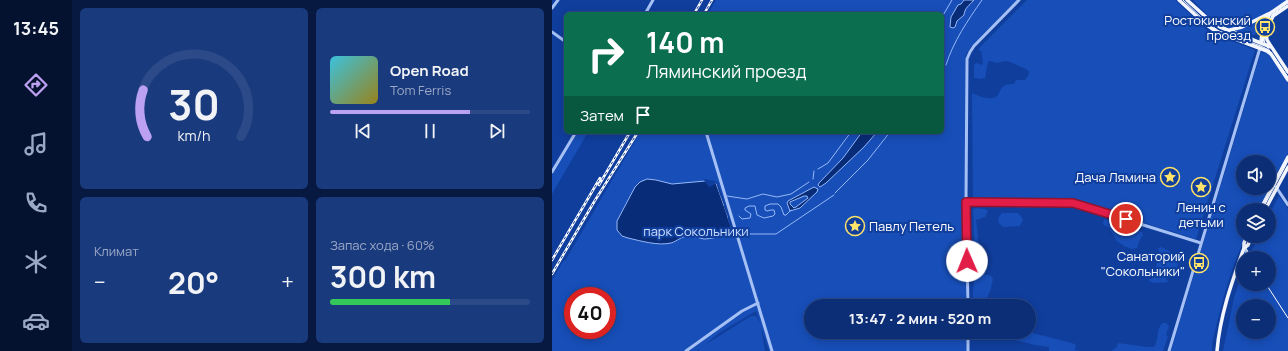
<!DOCTYPE html>
<html lang="ru">
<head>
<meta charset="utf-8">
<style>
	body { margin:0; font-family:Manrope,sans-serif; background:#1a3a7e; color:#f1f3f6; height:100vh; display:flex; flex-direction:column; font-size:15px; white-space:nowrap }
	* { box-sizing:border-box; margin:0 }
	p { font-size:13px; color:#9aa8c5 }
	.icon { flex:none; width:22px; height:22px; fill:none; stroke:currentColor; stroke-width:2; stroke-linecap:round; stroke-linejoin:round }
	.map { position:relative; flex:1; overflow:hidden }
	.side { display:flex; flex-direction:column; gap:8px; padding:8px; background:#071941; width:480px }
	.side>* { flex:none }
	.hud { position:absolute; left:12px; top:12px; width:380px; height:122px; border-radius:6px; box-shadow:0 2px 10px #0003,0 0 0 1px #2c4a88; background:#0b6e4f; color:#fff; overflow:hidden }
	.buttons { position:absolute; left:684px; top:155px; display:grid; gap:8px }
	.buttons a { display:grid; place-items:center; width:40px; height:40px; border-radius:50%; background:#0c2e76; box-shadow:0 2px 10px #0003,0 0 0 1px #2c4a88; font-size:20px }
	.speed { position:absolute; left:12px; top:287px; display:flex; gap:8px; font-size:20px; font-weight:700; text-align:center }
	.speed>* { display:grid; place-content:center; width:52px; height:52px; border-radius:50%; background:#0c2e76; box-shadow:0 2px 10px #0003,0 0 0 1px #2c4a88; line-height:1 }
	.speed .limit { border:6px solid #d22; background:#fff; color:#111 }
	.pin { position:absolute; display:grid; place-items:center; width:34px; height:34px; color:#fff; margin:-17px; border:2px solid #fff; border-radius:50%; box-shadow:0 1px 4px #0007 }
	.me { position:absolute; width:44px; margin:-22px; rotate:359deg; stroke-linejoin:round; filter:drop-shadow(0 0 3px #0008) }
	.turn { display:flex; align-items:center; gap:14px; height:84px; padding:0 16px; font-size:18px }
	.turn .icon { width:52px; height:52px; stroke-width:2.5 }
	.turn b { display:block; font-size:28px; line-height:34px }
	.then { display:flex; align-items:center; height:38px; padding:0 16px; background:#0003; gap:8px; font-size:15px }
	.big { font-size:30px; font-weight:700; line-height:1.1 }
	.side .card { flex:1; display:flex; flex-direction:column; justify-content:center; gap:6px; min-width:0; padding:0 14px; border-radius:6px; background:#1a3a7e }
	.side .dial { align-items:center; gap:0 }
	.dial svg { height:104px; overflow:visible; fill:none; stroke:#2c4a88; stroke-width:7; stroke-linecap:round; text-anchor:middle }
	.dial text { fill:#f1f3f6; stroke:none }
	.song { display:flex; align-items:center; gap:12px }
	.cover { width:48px; height:48px; border-radius:6px; background:linear-gradient(135deg,hsl(190 70% 55%),hsl(50 70% 35%)) }
	.played { height:4px; border-radius:2px; background:linear-gradient(90deg,#bca0f2 70%,#2c4a88 70%) }
	.keys { display:flex; justify-content:space-around; direction:ltr }
	.heat { display:flex; justify-content:space-between; align-items:center; font-size:22px; direction:ltr }
	.charge { height:6px; border-radius:3px; background:linear-gradient(90deg,#34c759 60%,#2c4a88 0) }
	.side .tiles { flex:1; display:grid; gap:8px; grid-template-columns:repeat(2,1fr) }
	.trip { position:absolute; left:252px; top:299px; width:232px; height:40px; border-radius:20px; background:#0c2e76; box-shadow:0 2px 10px #0003,0 0 0 1px #2c4a88; font-weight:700; line-height:40px; text-align:center }
	main { display:flex; flex:1; min-height:0 }
	.tabs { display:flex; flex-direction:column; width:72px; justify-content:space-around; align-items:center; background:#05122f; color:#9aa8c5 }
	.tabs .icon { width:28px; height:28px }
	.tabs .selected { color:#bca0f2 }
	.tabs b { font-size:18px; color:#f1f3f6 }
	.map>svg:first-child { display:block }
	.green { fill:#174eb8; fill-rule:evenodd }
	.water { fill:#092c79; stroke:#96b9f9; fill-rule:evenodd }
	.pier { fill:#103e9d }
	.lines { fill:none; stroke-linecap:round; stroke-linejoin:round }
	.stream { stroke:#96b9f9; stroke-width:1 }
	.minor { stroke:#a5c0f5; stroke-width:3 }
	.major { stroke:#f3f6ff; stroke-width:3.5 }
	.tram { stroke:#fff; stroke-width:1 }
	.rail-casing { stroke:#fff; stroke-width:2.5 }
	.rail { stroke:#103e9d; stroke-width:1; stroke-dasharray:3; stroke-linecap:butt }
	.route-casing { stroke:#92132f; stroke-width:10 }
	.route { stroke:#e11d48; stroke-width:7 }
	.labels { text-anchor:middle; dominant-baseline:central; stroke-width:4; stroke-linejoin:round; paint-order:stroke }
	.poi-label { font-size:13px; fill:#fff; stroke:#103e9d; text-anchor:end }
	.park-label { font-size:13px; fill:#cedefe; stroke:#103e9d }
</style>
</head>
<body>
<main>
<nav class="tabs">
<b>13:45</b>
<svg class="icon selected" aria-label="directions" viewBox="0 0 24 24"><path d="M12 3l9 9-9 9-9-9zM9 14v-3h6M13 9l2 2-2 2"/></svg>
<svg class="icon" aria-label="music" viewBox="0 0 24 24"><path d="M9 18V5l10-2v13"/><circle cx="6" cy="18" r="3"/><circle cx="16" cy="16" r="3"/></svg>
<svg class="icon" aria-label="phone" viewBox="0 0 24 24"><path d="M5 4h4l2 5-3 2q2 4 5 5l2-3 5 2v4C11 20 4 13 5 4z"/></svg>
<svg class="icon" aria-label="climate" viewBox="0 0 24 24"><path d="M12 3v18M4 7l16 10M4 17L20 7"/></svg>
<svg class="icon" aria-label="car" viewBox="0 0 24 24"><path d="M5 17H2v-5l4-1 3-4h7l3 4 3 1v5h-3M9 17h6M6 11h13"/><circle cx="7" cy="17" r="2"/><circle cx="17" cy="17" r="2"/></svg>
</nav>
<section class="side">
<div class="tiles">
<div class="card dial"><svg viewBox="0 0 100 80">
<path d="M14 69A42 42 0 1 1 86 69"/>
<path d="M14 69A42 42 0 0 1 11 33" stroke="#bca0f2"/>
<text x="50" y="56" font-size="32" font-weight="700">30</text>
<text x="50" y="72" font-size="11">km/h</text>
</svg></div>
<div class="card">
<div class="song"><i class="cover"></i><div><b>Open Road</b><p>Tom Ferris</p></div></div>
<div class="played"></div>
<div class="keys"><svg class="icon" aria-label="previous" viewBox="0 0 24 24"><path d="M18 5L8 12l10 7zM5 5v14"/></svg><svg class="icon" aria-label="pause" viewBox="0 0 24 24"><path d="M8 5v14M16 5v14"/></svg><svg class="icon" aria-label="next" viewBox="0 0 24 24"><path d="M6 5l10 7-10 7zM19 5v14"/></svg></div>
</div>
<div class="card"><p>Климат</p>
<div class="heat"><a>−</a><b class="big">20°</b><a>+</a></div>
</div>
<div class="card"><p>Запас хода · 60%</p><b class="big">300 km</b><div class="charge"></div></div>
</div>
</section>
<div class="map">
<svg width="736" height="351" viewBox="0 0 736 351">
	<rect width="100%" height="100%" fill="#103e9d"/>
	<path class="green" d="M164 0H465L418 48 415 53 413 60 414 306H259V332H415V351H217L209 327 213 351H147V349L145 351H0V280L12 260 13 261 88 132H390V14H156ZM21 296H55V330H21ZM204 311 209 325 204 316H199L153 345 167 333Z
		M475 0H623L658 33 703 50 644 239 522 201 421 199 420 93C425 95 431 98 436 98 453 100 442 83 462 84L464 80H473L477 74 476 70 458 62 453 61 445 63 439 61 436 62 433 78 428 79 422 78V65L424 63 430 65 431 63 429 51 426 50 428 48V47Z
		M641 0H735C724 7 689 31 677 28 665 26 649 9 641 0Z
		M713 18C705 38 704 38 683 31L692 28Z
		M709 52 712 53 714 52 718 56 736 83V154L707 210H691V236H694C677 270 669 307 660 343V351H619ZM691 162H717V188H691Z
		M26 132H36L0 194V175Z
		M727 196 736 209V351H671L682 298 691 270V284H717V258H696L707 236H717V215ZM691 306H717V332H691Z
		M423 208 433 209 436 211 433 217 424 220 427 246 425 262 427 273 439 276 441 279 438 291 432 306H420L422 277 419 268 422 239 421 210Z
		M450 213H466L471 219 468 226 451 227 446 222 447 217Z
		M552 219 586 230 590 232 591 235 588 239 585 248 580 249 572 246 565 241 557 228 551 224Z
		M609 247 619 252 622 257 626 260 624 274 621 275 611 273 610 276 614 278 616 282 601 283 596 280 597 279H600C601 276 608 256 608 254 608 252 606 250 606 248Z
		M610 323H614L617 326 614 335 616 336 611 351H559L565 347 566 343 596 347H602C607 340 604 330 610 323Z
		M421 332H477L523 344 524 347 522 350 529 351H497V347L483 345 459 339 436 338 423 336Z"/>
	<path class="water" d="M412 0H422C417 6 413 7 412 15L405 21 403 27 401 28 398 27 399 17 406 5 409 4Z
		M310 132H325L312 147 274 183 268 187 266 185 267 183 291 158Z
		M95 179 104 180 120 184 153 181 164 183 176 217C176 222 183 229 177 233 173 236 157 239 152 239 147 238 142 236 137 236 129 236 126 241 119 243 106 246 89 241 76 238L70 236 65 230V221L83 187 88 182Z
		M262 187 266 189 265 192 248 208 238 211 235 203 236 201ZM252 196H255L256 198 244 207 242 208 238 204V202Z"/>
	<path class="pier" d="M151 179 163 181 166 183 181 227 180 232 176 236V233L179 230V228L176 220V217L172 207V205L169 197 168 195 165 185 164 183 160 186 157 187Z"/>
	<g class="lines">
		<path class="stream" d="M390 17 400 0
			M394 65C401 42 416 20 430 0
			M266 169 276 163 299 132
			M261 179 262 171
			M283 193 316 160 338 132
			M175 196 195 199 211 194 225 197 239 194 257 182
			M187 216 190 219 198 218 199 214 193 210V208L197 206H203L205 215 212 218 221 216 223 214 222 210H219L215 211 213 210V206L218 204H226L229 207 232 215H234L239 210
			M193 234H224L282 195"/>
		<path class="minor" d="M0 8 6 0
			M93 14 101 0
			M0 32 14 42
			M154 132 220 351
			M0 172 24 132
			M724 187 736 205
			M414 202 521 203 649 243
			M692 248 698 258
			M416 306 414 202 415 59 418 52 422 46 467 0
			M416 332V351
			M134 351 190 311 206 303
			M617 351 708 48"/>
		<path class="major" d="M627 0 652 23 665 32 715 51 719 54 736 80
			M635 0 655 18 668 27 719 47
			M678 30 690 27 716 14
			M714 33 715 40 736 72
			M710 41 721 16 736 6
			M709 43 710 31 717 14 736 1
			M708 210 736 157
			M713 210 736 167
			M692 248 696 245 700 236
			M665 351C668 315 680 282 692 248V243L695 236"/>
		<path class="tram" d="M631 0 653 21 667 31 709 46 715 49 720 54
			M736 3 718 16 711 35 713 44 736 77
			M710 210 736 161
			M698 236 694 248 699 258
			M714 284 736 318"/>
		<defs>
			<path id="rail" d="M142 14 150 0
				M152 14 160 0
				M47 185 78 132
				M0 260 48 178
				M0 274 42 202 86 132"/>
		</defs>
		<use href="#rail" class="rail-casing"/>
		<use href="#rail" class="rail"/>
	</g>
	<g class="lines">
		<defs>
			<path id="route" d="M415 261 414 202 521 203 574 219"/>
		</defs>
		<use href="#route" class="route-casing"/>
		<use href="#route" class="route"/>
	</g>
	<defs>
		<symbol id="bus-ring" viewBox="-11 -11 22 22"><circle r="9.5" fill="#103e9d" stroke="#ffe469" stroke-width="1.5"/><path d="M-5-6H5V4H4V6H2V4H-2V6H-4V4H-5ZM-3.5-4V0h7V-4ZM-3.5 1.2v1.5H-2V1.2ZM2 1.2v1.5H3.5V1.2Z" fill="#ffe469"/></symbol>
		<symbol id="sight-ring" viewBox="-11 -11 22 22"><circle r="9.5" fill="#103e9d" stroke="#ffe469" stroke-width="1.5"/><path d="M0-6L1.8-2.2L6-1.7L2.9 1.2L3.7 5.4L0 3.3L-3.7 5.4L-2.9 1.2L-6-1.7L-1.8-2.2Z" fill="#ffe469"/></symbol>
	</defs>
	<g fill-rule="evenodd">
		<use href="#bus-ring" x="702" y="16" width="22" height="22"/>
		<use href="#sight-ring" x="607" y="166" width="22" height="22"/>
		<use href="#sight-ring" x="638" y="176" width="22" height="22"/>
		<use href="#sight-ring" x="292" y="215" width="22" height="22"/>
		<use href="#bus-ring" x="636" y="252" width="22" height="22"/>
	</g>
	<g class="labels">
		<g class="poi-label">
			<text x="699" y="20">Ростокинский<tspan x="699" dy="15">проезд</tspan></text>
			<text x="604" y="177">Дача Лямина</text>
			<text x="649" y="207" text-anchor="middle">Ленин с<tspan x="649" dy="15">детьми</tspan></text>
			<text x="317" y="226" text-anchor="start">Павлу Петель</text>
			<text x="633" y="256">Санаторий<tspan x="633" dy="15">"Сокольники"</tspan></text>
		</g>
		<g class="park-label">
			<text x="144" y="231">парк Сокольники</text>
		</g>
	</g>
</svg>
<div class="buttons">
<a><svg class="icon" aria-label="sound" viewBox="0 0 24 24"><path d="M4 9h4l5-4v14l-5-4H4zM17 9q2 3 0 6"/></svg></a>
<a><svg class="icon" aria-label="layers" viewBox="0 0 24 24"><path d="M12 4l9 5-9 5-9-5zM3 14l9 5 9-5"/></svg></a>
<a>+</a>
<a>−</a>
</div>
<div class="speed"><div class="limit">40</div></div>
<div class="pin" style="left:574px;top:219px;background:#d93025"><svg class="icon" aria-label="arrive" viewBox="0 0 24 24"><path d="M6 21V4h12l-3 4 3 4H6"/></svg></div>
<svg class="me" style="left:415px;top:261px" viewBox="-20 -20 40 40"><circle r="19" fill="#fff"/><path d="M0-13L10 11 0 6-10 11z" fill="#e11d48"/></svg>
<div class="trip">13:47 · 2 мин · 520 m</div>
<div class="hud">
<div class="turn"><svg class="icon" aria-label="right" viewBox="0 0 24 24"><path d="M7 20v-9h11M14 6l5 5-5 5"/></svg><div><b>140 m</b>Ляминский проезд</div></div>
<div class="then">Затем<svg class="icon" aria-label="arrive" viewBox="0 0 24 24"><path d="M6 21V4h12l-3 4 3 4H6"/></svg></div>
</div>
</div>
</main>
</body>
</html>
